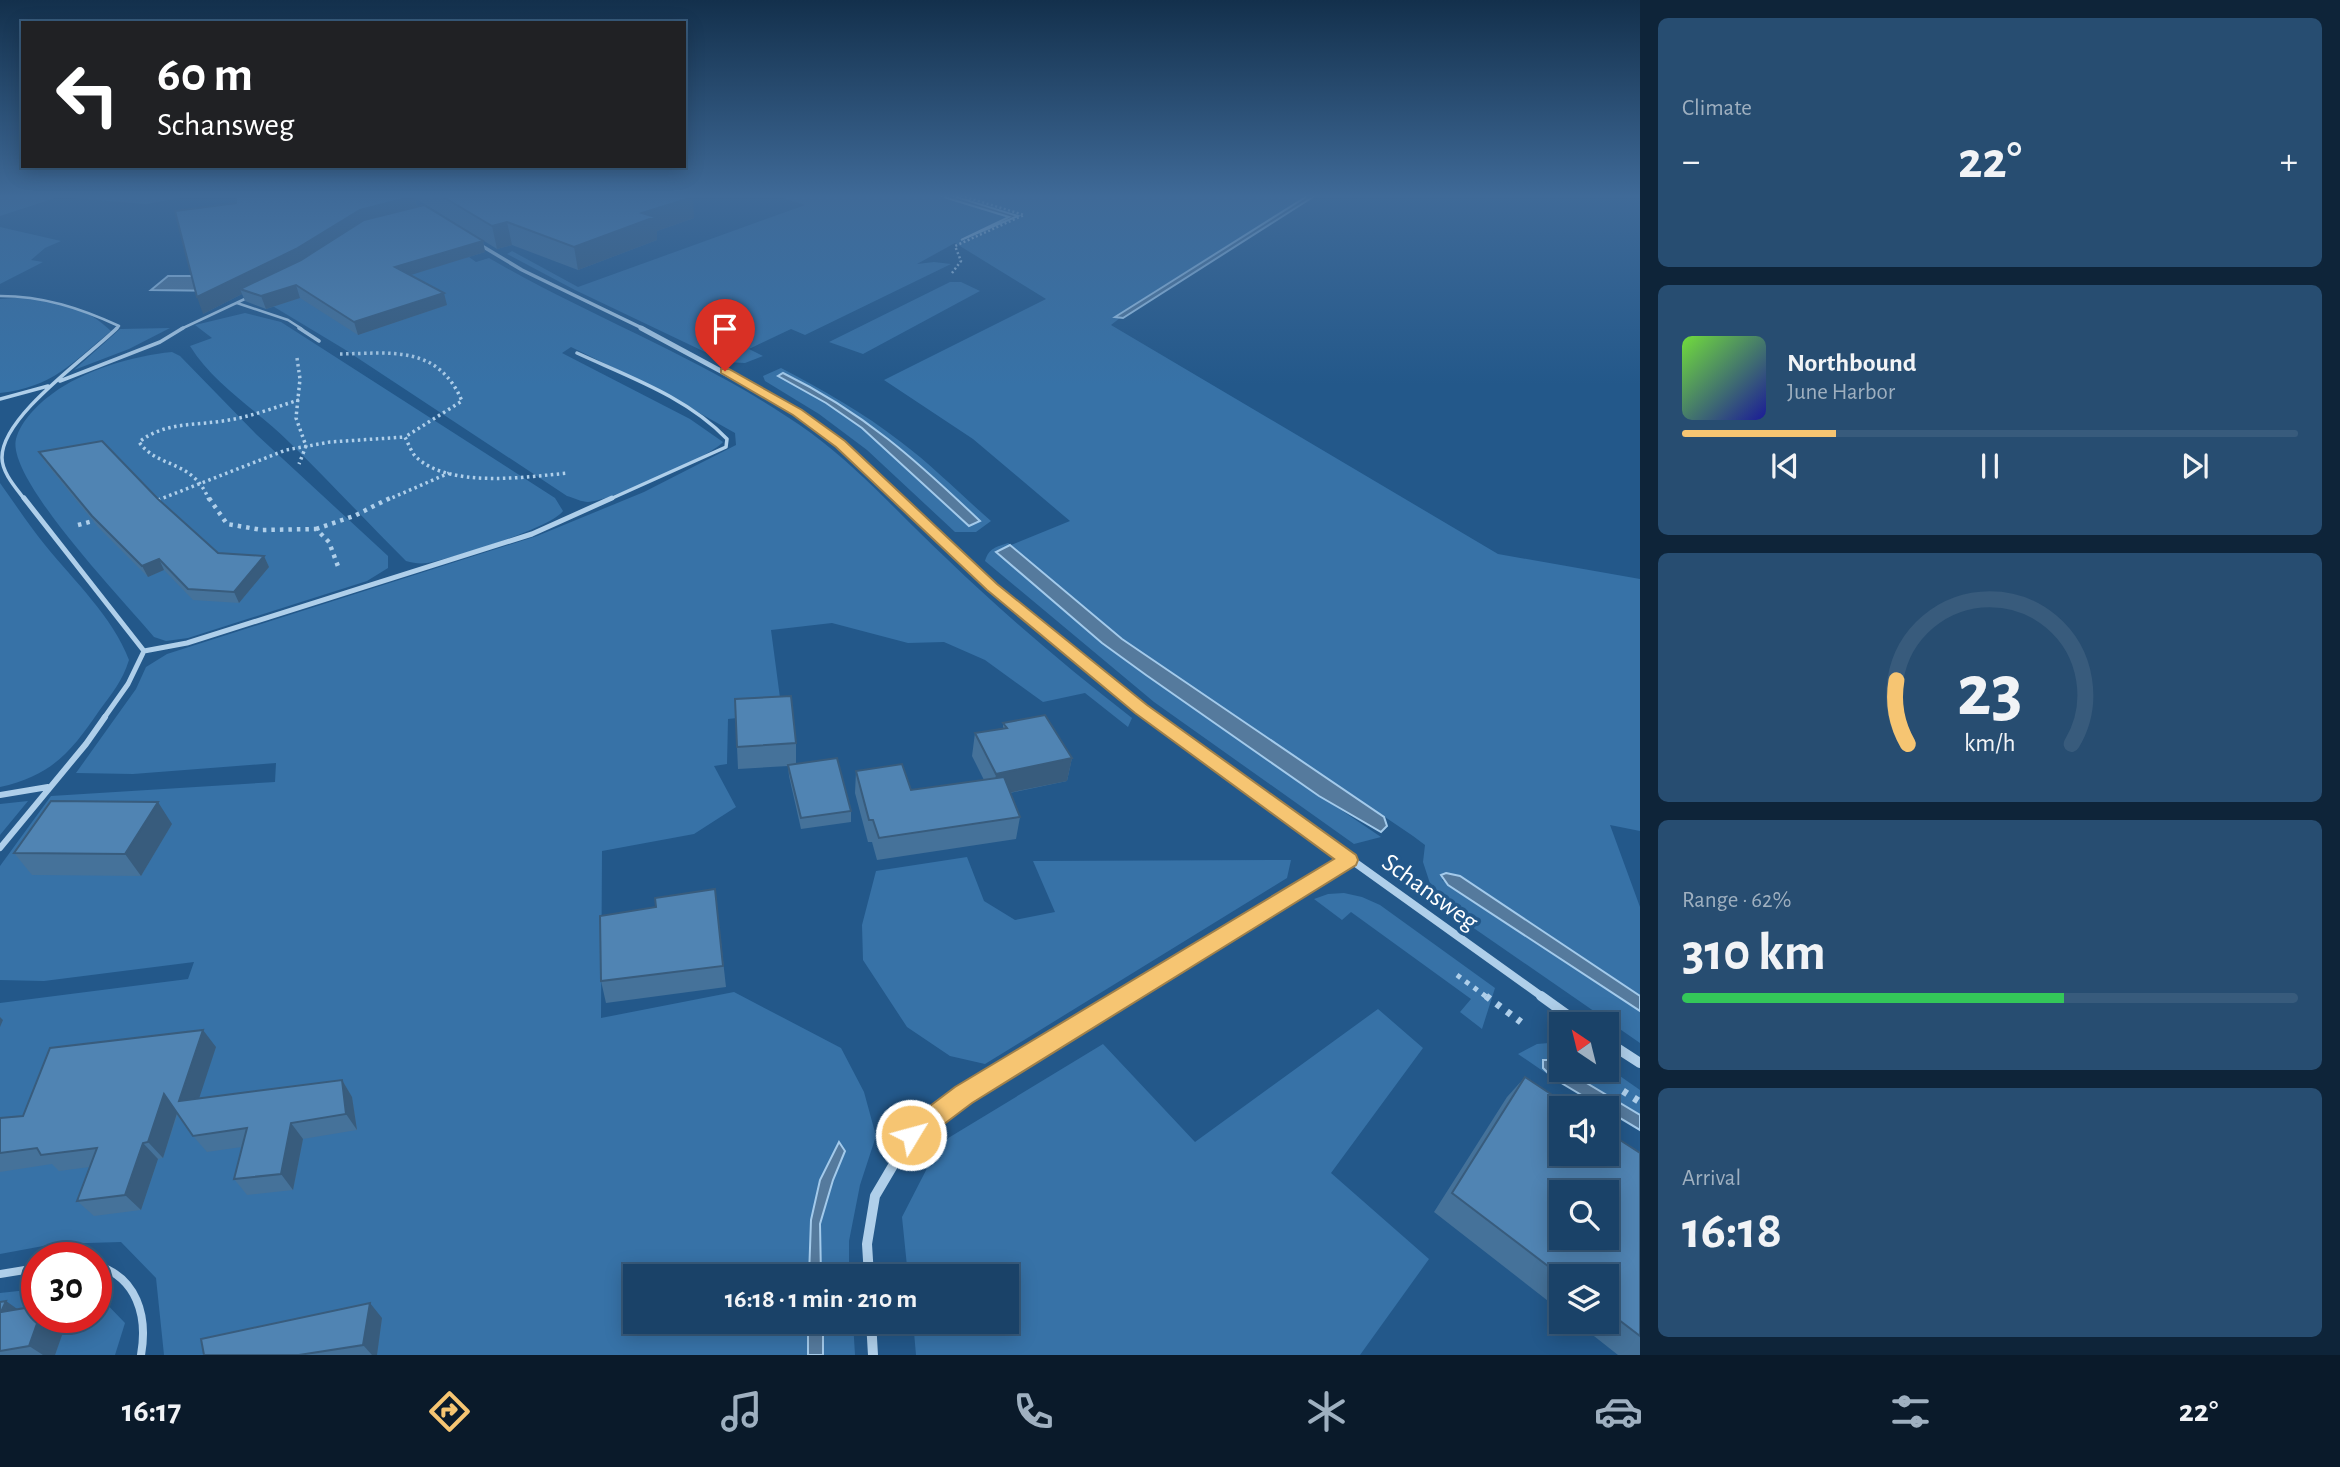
<!DOCTYPE html>
<html lang="en">
<head>
<meta charset="utf-8">
<style>
	body { margin:0; font-family:"Alegreya Sans",sans-serif; background:#274d71; color:#f1f3f6; height:100vh; display:flex; flex-direction:column; font-size:26px; white-space:nowrap }
	* { box-sizing:border-box; margin:0 }
	p { font-size:23px; color:#9fb0c0 }
	.icon { flex:none; width:38px; height:38px; fill:none; stroke:currentColor; stroke-width:2; stroke-linecap:round; stroke-linejoin:round }
	.map { position:relative; flex:1; overflow:hidden }
	.details { display:flex; flex-direction:column; gap:18px; padding:18px; background:#0e2439; width:700px }
	.details>* { flex:none }
	.guide { position:absolute; left:21px; top:21px; width:665px; height:147px; border-radius:0px; box-shadow:0 4px 18px #0003,0 0 0 2px #385b7c; background:#202124; color:#fff; overflow:hidden }
	.needle { width:46px; rotate:325deg }
	.tools { position:absolute; left:1549px; top:1012px; display:grid; gap:14px }
	.tools a { display:grid; place-items:center; width:70px; height:70px; border-radius:0px; background:#1a4268; box-shadow:0 4px 18px #0003,0 0 0 2px #385b7c; font-size:35px }
	.speed { position:absolute; left:21px; top:1242px; display:flex; gap:14px; font-size:35px; font-weight:700; text-align:center }
	.speed>* { display:grid; place-content:center; width:91px; height:91px; border-radius:50%; background:#1a4268; box-shadow:0 4px 18px #0003,0 0 0 2px #385b7c; line-height:1 }
	.speed .limit { border:10px solid #d22; background:#fff; color:#111 }
	.pin { position:absolute; display:grid; place-items:center; width:60px; height:60px; color:#fff; margin:-72px -30px; border-radius:50% 50% 50% 0; rotate:-45deg; box-shadow:0 0 7px #0007 }
	.pin .icon { rotate:45deg }
	.me { position:absolute; width:77px; margin:-38px; rotate:53deg; stroke-linejoin:round; filter:drop-shadow(0 0 5px #0008) }
	.turn { display:flex; align-items:center; gap:24px; height:147px; padding:0 21px; font-size:32px }
	.turn .icon { width:91px; height:91px; stroke-width:2.5 }
	.turn b { display:block; font-size:49px; line-height:60px }
	.big { font-size:52px; font-weight:700; line-height:1.1 }
	.details .widget { flex:1; display:flex; flex-direction:column; justify-content:center; gap:10px; min-width:0; padding:0 24px; border-radius:10px; background:#274d71 }
	.details .dial { align-items:center; gap:0 }
	.dial svg { height:182px; overflow:visible; fill:none; stroke:#385b7c; stroke-width:7; stroke-linecap:round; text-anchor:middle }
	.dial text { fill:#f1f3f6; stroke:none }
	.song { display:flex; align-items:center; gap:21px }
	.cover { width:84px; height:84px; border-radius:10px; background:linear-gradient(135deg,hsl(100 70% 55%),hsl(240 70% 35%)) }
	.played { height:7px; border-radius:4px; background:linear-gradient(90deg,#f6c572 25%,#385b7c 25%) }
	.keys { display:flex; justify-content:space-around; direction:ltr }
	.heat { display:flex; justify-content:space-between; align-items:center; font-size:38px; direction:ltr }
	.charge { height:10px; border-radius:5px; background:linear-gradient(90deg,#34c759 62%,#385b7c 0) }
	.trip { position:absolute; left:623px; top:1264px; width:396px; height:70px; border-radius:0px; background:#1a4268; box-shadow:0 4px 18px #0003,0 0 0 2px #385b7c; font-weight:700; line-height:70px; text-align:center }
	.dock { display:flex; height:112px; justify-content:space-around; align-items:center; background:#0a1a2a; color:#9fb0c0 }
	.dock .icon { width:49px; height:49px }
	.dock .active { color:#f6c572 }
	.dock b { font-size:32px; color:#f1f3f6 }
	main { display:flex; flex:1; min-height:0 }
	.map>svg:first-child { display:block }
	.green { fill:#3772a7 }
	.water { fill:#557a9d; stroke:#a3caeb; stroke-width:2 }
	.lines { fill:none; stroke-linecap:round; stroke-linejoin:round }
	.path-far4 { stroke:#afcfea; stroke-width:2.5; stroke-dasharray:2 2.5; stroke-linecap:butt }
	.path-far3 { stroke:#afcfea; stroke-width:3.5; stroke-dasharray:2.5 3.5; stroke-linecap:butt }
	.path-far2 { stroke:#afcfea; stroke-width:4.5; stroke-dasharray:3.5 5; stroke-linecap:butt }
	.path-far1 { stroke:#afcfea; stroke-width:5; stroke-dasharray:4.5 6; stroke-linecap:butt }
	.path { stroke:#afcfea; stroke-width:7; stroke-dasharray:5 8; stroke-linecap:butt }
	.lane-far4 { stroke:#afcfea; stroke-width:2.5 }
	.lane-far3 { stroke:#afcfea; stroke-width:3.5 }
	.lane-far2 { stroke:#afcfea; stroke-width:5 }
	.lane-far1 { stroke:#afcfea; stroke-width:6 }
	.lane { stroke:#afcfea; stroke-width:8 }
	.street-far4 { stroke:#afcfea; stroke-width:3.5 }
	.street-far3 { stroke:#afcfea; stroke-width:5 }
	.street-far2 { stroke:#afcfea; stroke-width:6 }
	.street-far1 { stroke:#afcfea; stroke-width:8 }
	.street { stroke:#afcfea; stroke-width:10 }
	.wall { fill:#45729a }
	.shaded-wall { fill:#385c7d }
	.building { fill:#5084b3; stroke:#385c7d; stroke-width:2; fill-rule:evenodd }
	.route { fill:#f6c572; stroke:#a0804a; stroke-width:2 }
	.labels { text-anchor:middle; dominant-baseline:central; stroke-width:7; stroke-linejoin:round; paint-order:stroke }
	.street-label { font-size:26px; fill:#fff; stroke:#23588a }
</style>
</head>
<body>
<main>
<div class="map">
<svg width="1640" height="1355" viewBox="0 0 1640 1355">
	<rect width="100%" height="100%" fill="#23588a"/>
	<path class="green" d="M0 195H198L146 204 58 197 0 216Z
		M773 195H937L1009 217 960 239 964 240 1016 217 1013 213 950 195H1309L1153 292 1111 325 1498 554 1640 579V831L1610 825 1640 907V996L1460 876 1446 873 1442 880 1640 1011V1043L1436 902 1423 862 1425 845 1413 836 1122 639 1010 545 996 551 1102 643 1264 758 1381 837 1354 844 1154 702 985 561C989 548 996 547 1008 543L1011 545 1070 521 973 439 884 380 1046 299 955 243 917 264 934 262 951 264 805 335 791 329 749 349 763 356 745 363 726 362 575 290 507 254 512 251 578 287 805 205Z
		M0 227 61 241 45 248 31 260 43 262 0 284Z
		M469 257 476 262 489 258C595 320 711 361 811 433 860 469 902 517 947 559 1006 616 1068 668 1132 718L1128 727 1085 693 1043 702 985 660 944 642 908 643 832 623 771 630 782 713 728 719 727 764 714 766 736 807 694 834 602 851 601 1018 734 992 841 1048 864 1092 876 1136 860 1185 849 1241V1276H821L820 1224 833 1179 845 1152 840 1143 820 1180 811 1220 809 1276H635V1321H808V1355H164L156 1278 121 1242 54 1244 0 1254V1003L188 979 194 962 44 981 0 980V866L51 796 275 782 276 763 133 774 76 773 136 689 146 667 167 654 537 536 644 492 736 445 735 433 655 388 571 347 562 353 690 419 723 442C710 457 610 501 588 502 582 502 574 498 567 496L344 349 261 299Z
		M950 282H961L980 291 863 354 829 342Z
		M28 297C60 302 88 308 111 331 72 363 53 387 0 393V299Z
		M245 313 281 322 555 498 563 511C551 528 451 559 427 563 420 564 413 563 406 561 367 522 329 481 289 442 257 410 214 385 190 346L212 338 195 325Z
		M170 328 129 349 74 370 120 329Z
		M172 352 180 356 257 435 388 556V568L367 581 188 638 166 641 154 637C126 603 6 479 16 439 21 421 38 404 52 394 84 370 132 356 172 352Z
		M781 368C823 390 864 413 901 442 933 466 961 495 991 521L976 532H955L867 450 819 414 765 381 763 376Z
		M0 483C15 504 29 525 45 545 74 581 113 617 129 660 122 682 112 693 99 711 71 752 51 776 0 787Z
		M28 801 0 835V804Z
		M967 857 984 901 1015 920 1055 912 1033 861 1291 860 1287 878 985 1064 950 1056 907 1027 863 960 862 925 876 871Z
		M1344 893 1362 897 1380 905 1495 988 1482 1029 1460 1012 1471 999 1351 912 1342 920 1314 899 1328 894Z
		M1378 1009 1423 1048 1331 1173 1429 1259 1360 1355H916L913 1321H1006V1276H908L902 1217 940 1143 1103 1044 1195 1142Z
		M1561 1042V1068L1548 1060 1544 1068 1553 1078 1518 1054 1537 1044Z
		M1607 1067 1640 1090V1115L1564 1069H1606Z
		M37 1289V1318H96V1293L125 1323 115 1355H0V1293Z
		M823 1321H853L855 1355H823Z"/>
	<path class="water" d="M937 195H950L1018 216 961 240 1009 217Z
		M1309 195H1316L1123 318 1115 317Z
		M168 276H242L226 291 151 290Z
		M783 373C863 412 916 460 980 521L969 526 862 428 826 403 778 376Z
		M1010 545 1122 639 1384 817 1387 826 1381 832 1319 796 1146 675 1102 643 996 552Z
		M1446 873 1460 876 1640 996V1011L1448 885 1441 875Z
		M1543 1060H1548L1640 1115V1130L1553 1078 1543 1068Z
		M839 1142 845 1151 833 1180 820 1224 821 1276H809L811 1220 820 1180Z
		M808 1321H823V1355H808Z"/>
	<g class="lines">
		<path class="path-far4" d="M952 273 961 261 955 246 1024 215 959 195"/>
		<path class="path-far3" d="M340 354C392 353 438 345 462 401L405 437C408 443 411 451 415 456 448 489 526 477 568 473
			M297 358 300 379 296 418 306 446 299 464
			M158 500 286 450 330 442 405 437
			M209 500C193 459 158 469 139 442 166 421 197 426 229 420 253 416 276 407 299 400
			M387 500 449 473"/>
		<path class="path-far2" d="M209 498 227 524 262 530 316 529 329 542 339 569
			M155 501 163 498
			M78 525 97 520
			M316 529 354 516 390 498"/>
		<path class="path-far1" d="M1457 975 1488 998"/>
		<path class="path" d="M1486 996 1521 1022
			M1623 1091 1640 1102"/>
		<path class="lane-far4" d="M0 296C43 296 80 308 119 326L116 329
			M237 303 288 320 302 329
			M181 329 249 297"/>
		<path class="lane-far3" d="M299 328 319 341
			M577 353C629 377 687 397 727 439L726 447 608 500
			M60 381 160 342 183 328
			M0 399 48 386
			M25 500C17 489 2 473 2 458 1 416 89 356 117 328"/>
		<path class="lane-far2" d="M24 498 144 651 128 684 104 718
			M144 651 187 643 532 534 612 498"/>
		<path class="lane-far1" d="M0 795 48 787
			M0 848 86 744 105 717"/>
		<path class="lane" d="M96 1265C137 1277 148 1316 141 1355
			M0 1274 37 1268"/>
		<path class="street-far4" d="M477 243 522 270 644 329"/>
		<path class="street-far3" d="M641 328 797 412 841 444 901 500"/>
		<path class="street-far2" d="M900 498 992 587 1154 718"/>
		<path class="street-far1" d="M1152 717 1544 998
			M1123 998 1349 860"/>
		<path class="street" d="M1541 996 1580 1024
			M1606 1041 1640 1063
			M869 1276 867 1244 875 1196 911 1135 964 1095 1126 996
			M871 1321 873 1355"/>
	</g>
	<path class="wall" d="M186 195H687L694 218 657 231V240L578 270 512 245 497 249 415 198 417 207 483 241 485 252 410 275 447 305 358 335 300 298 266 309 245 301 242 294 203 314 236 203V198Z
		M39 452 158 499 218 553 264 556 269 567 239 603 193 600 164 570 148 577 98 527 45 462Z
		M1003 723 1072 758 1067 781 1010 793 1020 817 1016 839 877 860 872 842H868L855 793 856 771 911 790 984 780 972 756 975 733 1003 728Z
		M796 743V763L851 811V822L801 829 789 776 788 766 738 769 737 747Z
		M172 824 141 876 32 875 14 853Z
		M715 889 726 987 606 1003 601 981 656 907Z
		M216 1047 199 1098 342 1080 352 1097 357 1130 303 1139 293 1190 247 1195 234 1179 242 1147 207 1152 193 1136 178 1113 163 1158 158 1159 141 1210 94 1216 77 1201 90 1167 59 1171 52 1164 0 1172V1118L23 1116Z
		M1525 1077 1640 1153V1355H1618L1575 1321H1606V1276H1561V1311L1434 1212 1507 1097Z
		M0 1302 37 1318H62L67 1321 55 1355H0Z
		M382 1318 377 1355H204Z"/>
	<path class="shaded-wall" d="M414 196 418 210 301 265 240 289 242 294 203 314 197 297 360 210Z
		M693 197 694 218 657 231V240L578 270 574 247 642 213Z
		M507 222 512 245 497 249 492 226Z
		M483 241 485 252 398 279 395 267Z
		M296 285 300 298 266 309 261 296Z
		M444 293 447 305 358 335 354 322Z
		M264 556 269 567 239 603 234 592Z
		M159 559 164 570 148 577 142 566Z
		M1072 758 1067 781 993 796 996 774Z
		M158 802 172 824 141 876 125 854Z
		M0 1017 3 1020 0 1027Z
		M203 1030 216 1047 193 1117 179 1101Z
		M342 1080 352 1097 357 1130 346 1114Z
		M164 1094 178 1110 163 1158 148 1142Z
		M291 1123 303 1139 293 1190 281 1174Z
		M143 1143 158 1159 141 1210 125 1195Z
		M6 1301 30 1318 1 1312Z
		M370 1303 382 1318 377 1355H372L363 1345Z
		M39 1318H62L67 1321 55 1355H43L29 1346Z"/>
	<path class="building" d="M236 195H413L414 196 360 210 296 249 197 297 175 211 236 203Z
		M440 195H687L693 197 642 213 655 217 574 247 507 222 492 226Z
		M424 205 483 241 395 267 444 293 354 322 296 285 261 296 240 289 301 260 364 220Z
		M102 441 158 499 218 553 264 556 234 592 188 589 159 559 142 566 92 516 39 452Z
		M791 696 796 743 737 747 735 699Z
		M1045 715 1072 758 996 774 975 733 1007 728 1003 723Z
		M837 758 851 811 801 818 788 765Z
		M902 764 911 790 1004 777 1020 817 879 838 873 820H869L856 771Z
		M51 801 158 802 125 854 14 853Z
		M715 889 723 966 601 981 600 916 656 907 655 898Z
		M203 1030 179 1101 342 1080 346 1114 291 1123 281 1174 234 1179 247 1128 193 1136 164 1094 148 1142 143 1143 125 1195 77 1201 97 1148 41 1155 37 1148 0 1153V1118L23 1116 50 1048Z
		M1525 1077 1572 1108H1561V1153H1606V1131L1640 1153V1336L1606 1310V1276H1561L1452 1193ZM1561 1192H1606V1237H1561Z
		M6 1301 1 1312 37 1306V1318H39L29 1346 0 1351V1302Z
		M370 1303 363 1345 299 1355H204L201 1339Z"/>
	<linearGradient id="sky" x2="0" y2="1"><stop stop-color="#13304c"/><stop offset="0.51" stop-color="#3f6a98"/><stop offset="1" stop-color="#3f6a98" stop-opacity="0"/></linearGradient>
	<rect width="1640" height="385" fill="url(#sky)"/>
	<path class="route" d="M721 369H729L802 410 845 441 997 584 1147 705 1356 855 1358 860 1356 865 972 1103 919 1143 911 1147 902 1143 899 1135 902 1127 955 1087 1334 859 1135 713 987 590 836 447 793 415 721 373Z"/>
	<g class="labels">
		<g class="street-label">
			<text transform="translate(1430 892) rotate(36)">Schansweg</text>
		</g>
	</g>
</svg>
<div class="tools">
<a><svg class="needle" viewBox="-14 -14 28 28"><path d="M0-13l5 13h-10z" fill="#e53935"/><path d="M0 13l5-13h-10z" fill="#9fb0c0"/></svg></a>
<a><svg class="icon" aria-label="sound" viewBox="0 0 24 24"><path d="M4 9h4l5-4v14l-5-4H4zM17 9q2 3 0 6"/></svg></a>
<a><svg class="icon" aria-label="search" viewBox="0 0 24 24"><circle cx="10" cy="10" r="6"/><path d="M15 15l6 6"/></svg></a>
<a><svg class="icon" aria-label="layers" viewBox="0 0 24 24"><path d="M12 4l9 5-9 5-9-5zM3 14l9 5 9-5"/></svg></a>
</div>
<div class="speed"><div class="limit">30</div></div>
<div class="pin" style="left:725px;top:371px;background:#d93025"><svg class="icon" aria-label="arrive" viewBox="0 0 24 24"><path d="M6 21V4h12l-3 4 3 4H6"/></svg></div>
<svg class="me" style="left:911px;top:1135px" viewBox="-20 -20 40 40"><circle r="17" fill="#f6c572" stroke="#fff" stroke-width="3"/><path d="M0-11L8 9 0 5-8 9z" fill="#fff"/></svg>
<div class="trip">16:18 · 1 min · 210 m</div>
<div class="guide">
<div class="turn"><svg class="icon" aria-label="left" viewBox="0 0 24 24"><path d="M17 20v-9H6M10 6l-5 5 5 5"/></svg><div><b>60 m</b>Schansweg</div></div>
</div>
</div>
<section class="details">
<div class="widget"><p>Climate</p>
<div class="heat"><a>−</a><b class="big">22°</b><a>+</a></div>
</div>
<div class="widget">
<div class="song"><i class="cover"></i><div><b>Northbound</b><p>June Harbor</p></div></div>
<div class="played"></div>
<div class="keys"><svg class="icon" aria-label="previous" viewBox="0 0 24 24"><path d="M18 5L8 12l10 7zM5 5v14"/></svg><svg class="icon" aria-label="pause" viewBox="0 0 24 24"><path d="M8 5v14M16 5v14"/></svg><svg class="icon" aria-label="next" viewBox="0 0 24 24"><path d="M6 5l10 7-10 7zM19 5v14"/></svg></div>
</div>
<div class="widget dial"><svg viewBox="0 0 100 80">
<path d="M14 69A42 42 0 1 1 86 69"/>
<path d="M14 69A42 42 0 0 1 9 41" stroke="#f6c572"/>
<text x="50" y="56" font-size="32" font-weight="700">23</text>
<text x="50" y="72" font-size="11">km/h</text>
</svg></div>
<div class="widget"><p>Range · 62%</p><b class="big">310 km</b><div class="charge"></div></div>
<div class="widget"><p>Arrival</p><b class="big">16:18</b></div>
</section>
</main>
<nav class="dock">
<b>16:17</b>
<svg class="icon active" aria-label="directions" viewBox="0 0 24 24"><path d="M12 3l9 9-9 9-9-9zM9 14v-3h6M13 9l2 2-2 2"/></svg>
<svg class="icon" aria-label="music" viewBox="0 0 24 24"><path d="M9 18V5l10-2v13"/><circle cx="6" cy="18" r="3"/><circle cx="16" cy="16" r="3"/></svg>
<svg class="icon" aria-label="phone" viewBox="0 0 24 24"><path d="M5 4h4l2 5-3 2q2 4 5 5l2-3 5 2v4C11 20 4 13 5 4z"/></svg>
<svg class="icon" aria-label="climate" viewBox="0 0 24 24"><path d="M12 3v18M4 7l16 10M4 17L20 7"/></svg>
<svg class="icon" aria-label="car" viewBox="0 0 24 24"><path d="M5 17H2v-5l4-1 3-4h7l3 4 3 1v5h-3M9 17h6M6 11h13"/><circle cx="7" cy="17" r="2"/><circle cx="17" cy="17" r="2"/></svg>
<svg class="icon" aria-label="filters" viewBox="0 0 24 24"><path d="M4 7h16M4 17h16"/><circle cx="9" cy="7" r="2"/><circle cx="15" cy="17" r="2"/></svg>
<b>22°</b>
</nav>
</body>
</html>
